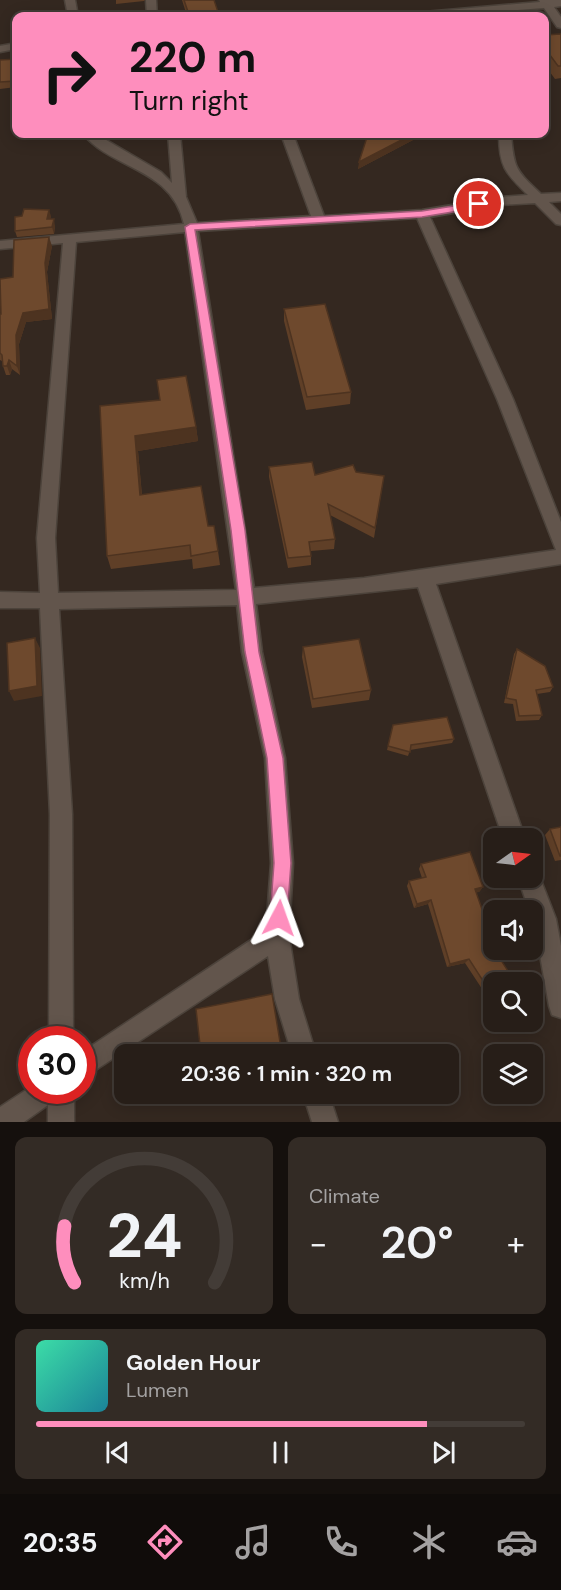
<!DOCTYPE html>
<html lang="en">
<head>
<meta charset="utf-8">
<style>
	body { margin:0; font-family:"DM Sans",sans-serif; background:#332b25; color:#f1f3f6; height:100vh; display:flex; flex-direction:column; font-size:22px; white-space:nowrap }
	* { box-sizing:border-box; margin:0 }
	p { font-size:20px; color:#a4a2a2 }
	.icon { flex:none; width:33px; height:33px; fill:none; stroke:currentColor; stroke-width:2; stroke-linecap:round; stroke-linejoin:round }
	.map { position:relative; height:1122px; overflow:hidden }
	.side { display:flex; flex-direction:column; gap:15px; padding:15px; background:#15100d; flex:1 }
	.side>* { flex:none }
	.banner { position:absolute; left:12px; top:12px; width:537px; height:126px; border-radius:12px; box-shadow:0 3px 15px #0003,0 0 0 2px #433c37; background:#fe8ebd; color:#111; overflow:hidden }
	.needle { width:39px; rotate:76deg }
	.tools { position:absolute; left:483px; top:828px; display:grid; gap:12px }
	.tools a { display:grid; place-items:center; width:60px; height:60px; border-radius:12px; background:#271e18; box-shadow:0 3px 15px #0003,0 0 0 2px #433c37; font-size:30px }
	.speed { position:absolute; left:18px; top:1026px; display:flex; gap:12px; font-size:30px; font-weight:700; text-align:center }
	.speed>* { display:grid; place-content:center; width:78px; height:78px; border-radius:50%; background:#271e18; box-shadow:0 3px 15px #0003,0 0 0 2px #433c37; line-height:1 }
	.speed .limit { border:9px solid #d22; background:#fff; color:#111 }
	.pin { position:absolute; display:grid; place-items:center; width:51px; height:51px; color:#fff; margin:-26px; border:3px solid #fff; border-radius:50%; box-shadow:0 2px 6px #0007 }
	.me { position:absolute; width:66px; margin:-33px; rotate:4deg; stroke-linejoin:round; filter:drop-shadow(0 0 4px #0008) }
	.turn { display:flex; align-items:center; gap:21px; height:126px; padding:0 18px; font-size:27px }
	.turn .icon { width:78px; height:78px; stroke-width:2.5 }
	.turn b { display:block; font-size:42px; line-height:51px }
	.big { font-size:45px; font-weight:600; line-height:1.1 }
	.side .card { flex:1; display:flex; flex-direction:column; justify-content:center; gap:9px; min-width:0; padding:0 21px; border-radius:12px; background:#332b25 }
	.side .dial { align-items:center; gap:0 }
	.dial svg { height:156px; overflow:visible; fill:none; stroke:#433c37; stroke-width:7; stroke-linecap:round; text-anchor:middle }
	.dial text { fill:#f1f3f6; stroke:none }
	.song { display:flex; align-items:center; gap:18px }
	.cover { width:72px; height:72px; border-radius:9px; background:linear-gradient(135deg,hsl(160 70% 55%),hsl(190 70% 35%)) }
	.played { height:6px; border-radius:3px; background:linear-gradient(90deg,#fe8ebd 80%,#433c37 80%) }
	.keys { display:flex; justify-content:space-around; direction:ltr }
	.heat { display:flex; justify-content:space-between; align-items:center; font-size:33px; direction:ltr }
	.side .tiles { flex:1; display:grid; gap:15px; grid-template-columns:1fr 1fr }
	.card:last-child { grid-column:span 2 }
	.trip { position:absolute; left:114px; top:1044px; width:345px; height:60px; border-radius:12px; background:#271e18; box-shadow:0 3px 15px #0003,0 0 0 2px #433c37; font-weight:600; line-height:60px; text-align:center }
	.tab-bar { display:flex; height:96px; justify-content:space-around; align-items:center; background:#100c0a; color:#a4a2a2 }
	.tab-bar .icon { width:42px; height:42px }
	.tab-bar .active { color:#fe8ebd }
	.tab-bar b { font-size:27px; color:#f1f3f6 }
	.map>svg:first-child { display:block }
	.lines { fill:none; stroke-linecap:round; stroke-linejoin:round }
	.street-casing { stroke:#4c433b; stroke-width:3 }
	.street { fill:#62554c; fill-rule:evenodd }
	.wall { fill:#5f3f27 }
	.shaded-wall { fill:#4d3320 }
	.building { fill:#6e492d; stroke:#4d3320; stroke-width:1.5 }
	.route { fill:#fe8ebd; stroke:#a55c7b; stroke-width:1.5 }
</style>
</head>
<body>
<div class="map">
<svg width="561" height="1122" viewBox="0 0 561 1122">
	<rect width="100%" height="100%" fill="#342820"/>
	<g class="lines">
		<defs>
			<path id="street" d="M65 0H75L78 16H68Z
				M146 0H156L157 16H147Z
				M539 0H561V6L554 7 561 17V28L557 27 544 8 442 16H408L413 13 540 2Z
				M16 43V49L0 52V46Z
				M83 134H96L161 172 172 183 168 134H180L186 197 197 223 311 216 281 134H293L324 216 422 210 499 197 528 195C505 173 499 166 499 134H511C514 170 516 170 541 194L561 193V201L549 202 561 214V225L556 224 535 203 499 205 430 217 513 399 561 522V564L436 584 525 838H503L418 587 256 604 262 652 285 758 293 863 289 936 299 999 316 1054H292L275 999 268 956 82 1079V1052L266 930 271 863 265 758 242 652 237 605 59 609 72 814 73 1040H49L50 814 40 608H0V592L40 593 37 538 63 243 0 249V241L184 224C172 168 113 170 83 134ZM417 218 497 399 556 550 364 578 254 588 198 231ZM185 232 236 590 58 593 55 538 76 242Z
				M532 868 537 870 556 919 561 946V1018L552 1015 549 1006 532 910H529L518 878H532Z
				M32 1086V1090H74V1122H48V1105L24 1122H0V1107Z
				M303 1094H329L338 1122H312Z"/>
		</defs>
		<use href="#street" class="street-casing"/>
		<use href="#street" class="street"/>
	</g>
	<path class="wall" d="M116 0H145L144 1 116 4Z
		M182 0H214L218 12V16H187Z
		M561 34V78L555 79 544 64V35Z
		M16 59V87L0 89V60Z
		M357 134H414L413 140 358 169 367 138H357Z
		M51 216 50 219 55 226 54 234 17 237 15 231Z
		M52 246 47 272 52 319 26 322 19 344 20 375 12 369 10 375H6L3 366 2 361 0 360V314H1L13 277Z
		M284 309 351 392 350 404 306 410 284 321Z
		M100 406 196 427 198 441 138 451 142 495 208 526 218 551 220 565 193 569 192 559 111 569 107 556Z
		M269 467 315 475 356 472 384 476 374 538 330 515 335 539 334 549 311 551V565L288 568 269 477Z
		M303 647 371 690 369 700 312 708 302 657Z
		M517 649 553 687 550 692 537 694 542 715 539 720 516 721 513 704 504 703 514 654Z
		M393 725 454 739 452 743 410 750 408 756 387 750Z
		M561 827V860L555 861 545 835 550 829Z
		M421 864 483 887 479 892H476L494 998 490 1001 465 963 447 967 428 904 414 908 407 886 409 881 422 878 419 869Z"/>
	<path class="shaded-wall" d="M414 134 413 140 358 169 359 162Z
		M49 210 51 216 49 226 47 219Z
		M54 219 55 226 54 234 52 227Z
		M49 237 52 246 47 272 52 319 26 322 19 344 20 375 17 366 16 335 23 313 45 263Z
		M9 360 12 369 10 375 7 366Z
		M196 427 198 441 138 451 143 509 140 495 135 436Z
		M35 638 40 648 42 696 14 701 9 691Z
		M483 887 479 892 471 894 475 889Z
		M431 900 428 904 414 908 417 904Z
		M469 959 465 963 447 967 450 964Z"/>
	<path class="building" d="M184 0H214L218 12 189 15Z
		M561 34V66H558L544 47V35Z
		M16 59V81L0 82V60Z
		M368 134H413L359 162Z
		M24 209 49 210 47 219H54L52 227 15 231V217L22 216Z
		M49 237 45 263 49 309 23 313 16 335 17 366 9 360 7 366H3L2 355 0 353V314H1L0 279 13 277 14 240Z
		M325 304 351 392 307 397 284 309Z
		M186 376 196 427 135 436 140 495 201 486 208 526H214L218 551 191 556 190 545 107 556 100 406 160 400 157 380Z
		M312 462 315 475 353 465 356 472 384 476 375 528 328 504 335 539 309 542 311 556 288 558 269 467Z
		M35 638 37 686 9 691 7 643Z
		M359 639 371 690 313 699 303 647Z
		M517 649 545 666 553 687 536 690 542 715 519 716 516 700 506 698Z
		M447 717 454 739 411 745 410 752 388 746 393 725Z
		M561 827V856H560L550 829Z
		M470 852 483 887 475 889 494 944V950H495L497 954 515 982H494V998L469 959 450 964 431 900 417 904 409 881 426 877 421 864Z
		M272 994 282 1054H201L196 1009Z"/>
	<path class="route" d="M479 202 484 204 483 207 422 217 195 230 245 530 259 652 283 758 291 863 287 918 285 924 279 927 272 924 270 918 274 863 267 758 245 652 231 530 185 227 190 224 422 211Z"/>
</svg>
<div class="tools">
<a><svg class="needle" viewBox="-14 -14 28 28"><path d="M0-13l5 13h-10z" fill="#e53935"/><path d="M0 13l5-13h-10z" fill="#a4a2a2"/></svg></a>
<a><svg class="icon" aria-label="sound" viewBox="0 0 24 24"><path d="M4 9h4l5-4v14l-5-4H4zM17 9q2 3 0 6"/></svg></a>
<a><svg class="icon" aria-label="search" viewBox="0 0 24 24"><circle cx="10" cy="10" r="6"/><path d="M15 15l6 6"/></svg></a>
<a><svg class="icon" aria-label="layers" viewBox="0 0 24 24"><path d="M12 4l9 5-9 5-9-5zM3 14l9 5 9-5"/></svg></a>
</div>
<div class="speed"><div class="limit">30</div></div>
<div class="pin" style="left:479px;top:204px;background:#d93025"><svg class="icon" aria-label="arrive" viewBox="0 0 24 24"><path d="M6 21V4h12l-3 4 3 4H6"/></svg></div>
<svg class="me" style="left:279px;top:918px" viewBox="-20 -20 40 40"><path d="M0-17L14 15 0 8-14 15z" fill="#fe8ebd" stroke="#fff" stroke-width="4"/></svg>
<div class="trip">20:36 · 1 min · 320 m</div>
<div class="banner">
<div class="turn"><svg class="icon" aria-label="right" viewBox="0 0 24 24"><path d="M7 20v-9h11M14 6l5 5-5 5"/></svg><div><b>220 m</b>Turn right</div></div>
</div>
</div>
<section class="side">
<div class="tiles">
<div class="card dial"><svg viewBox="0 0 100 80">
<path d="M14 69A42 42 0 1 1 86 69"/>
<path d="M14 69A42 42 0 0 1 9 40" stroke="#fe8ebd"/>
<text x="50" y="56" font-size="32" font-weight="700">24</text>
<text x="50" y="72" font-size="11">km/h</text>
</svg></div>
<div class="card"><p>Climate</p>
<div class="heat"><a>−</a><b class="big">20°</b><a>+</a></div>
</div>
<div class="card">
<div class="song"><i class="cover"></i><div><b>Golden Hour</b><p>Lumen</p></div></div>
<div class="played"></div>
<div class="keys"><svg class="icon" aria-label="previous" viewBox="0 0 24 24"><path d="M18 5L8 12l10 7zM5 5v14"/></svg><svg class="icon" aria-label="pause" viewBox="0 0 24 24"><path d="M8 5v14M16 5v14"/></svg><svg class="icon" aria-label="next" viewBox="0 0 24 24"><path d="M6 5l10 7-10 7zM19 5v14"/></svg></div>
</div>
</div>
</section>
<nav class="tab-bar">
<b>20:35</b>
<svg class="icon active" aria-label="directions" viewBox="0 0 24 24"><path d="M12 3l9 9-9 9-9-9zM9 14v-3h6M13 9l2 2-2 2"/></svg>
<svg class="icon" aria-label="music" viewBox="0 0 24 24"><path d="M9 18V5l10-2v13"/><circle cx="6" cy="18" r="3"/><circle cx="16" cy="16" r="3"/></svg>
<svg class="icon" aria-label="phone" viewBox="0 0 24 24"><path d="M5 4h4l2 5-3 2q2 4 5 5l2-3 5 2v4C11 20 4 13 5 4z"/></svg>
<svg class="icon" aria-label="climate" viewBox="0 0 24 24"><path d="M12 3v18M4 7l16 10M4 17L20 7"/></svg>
<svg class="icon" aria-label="car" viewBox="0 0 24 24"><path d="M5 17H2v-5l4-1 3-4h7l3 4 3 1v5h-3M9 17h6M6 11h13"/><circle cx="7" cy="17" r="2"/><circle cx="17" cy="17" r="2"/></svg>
</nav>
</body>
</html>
